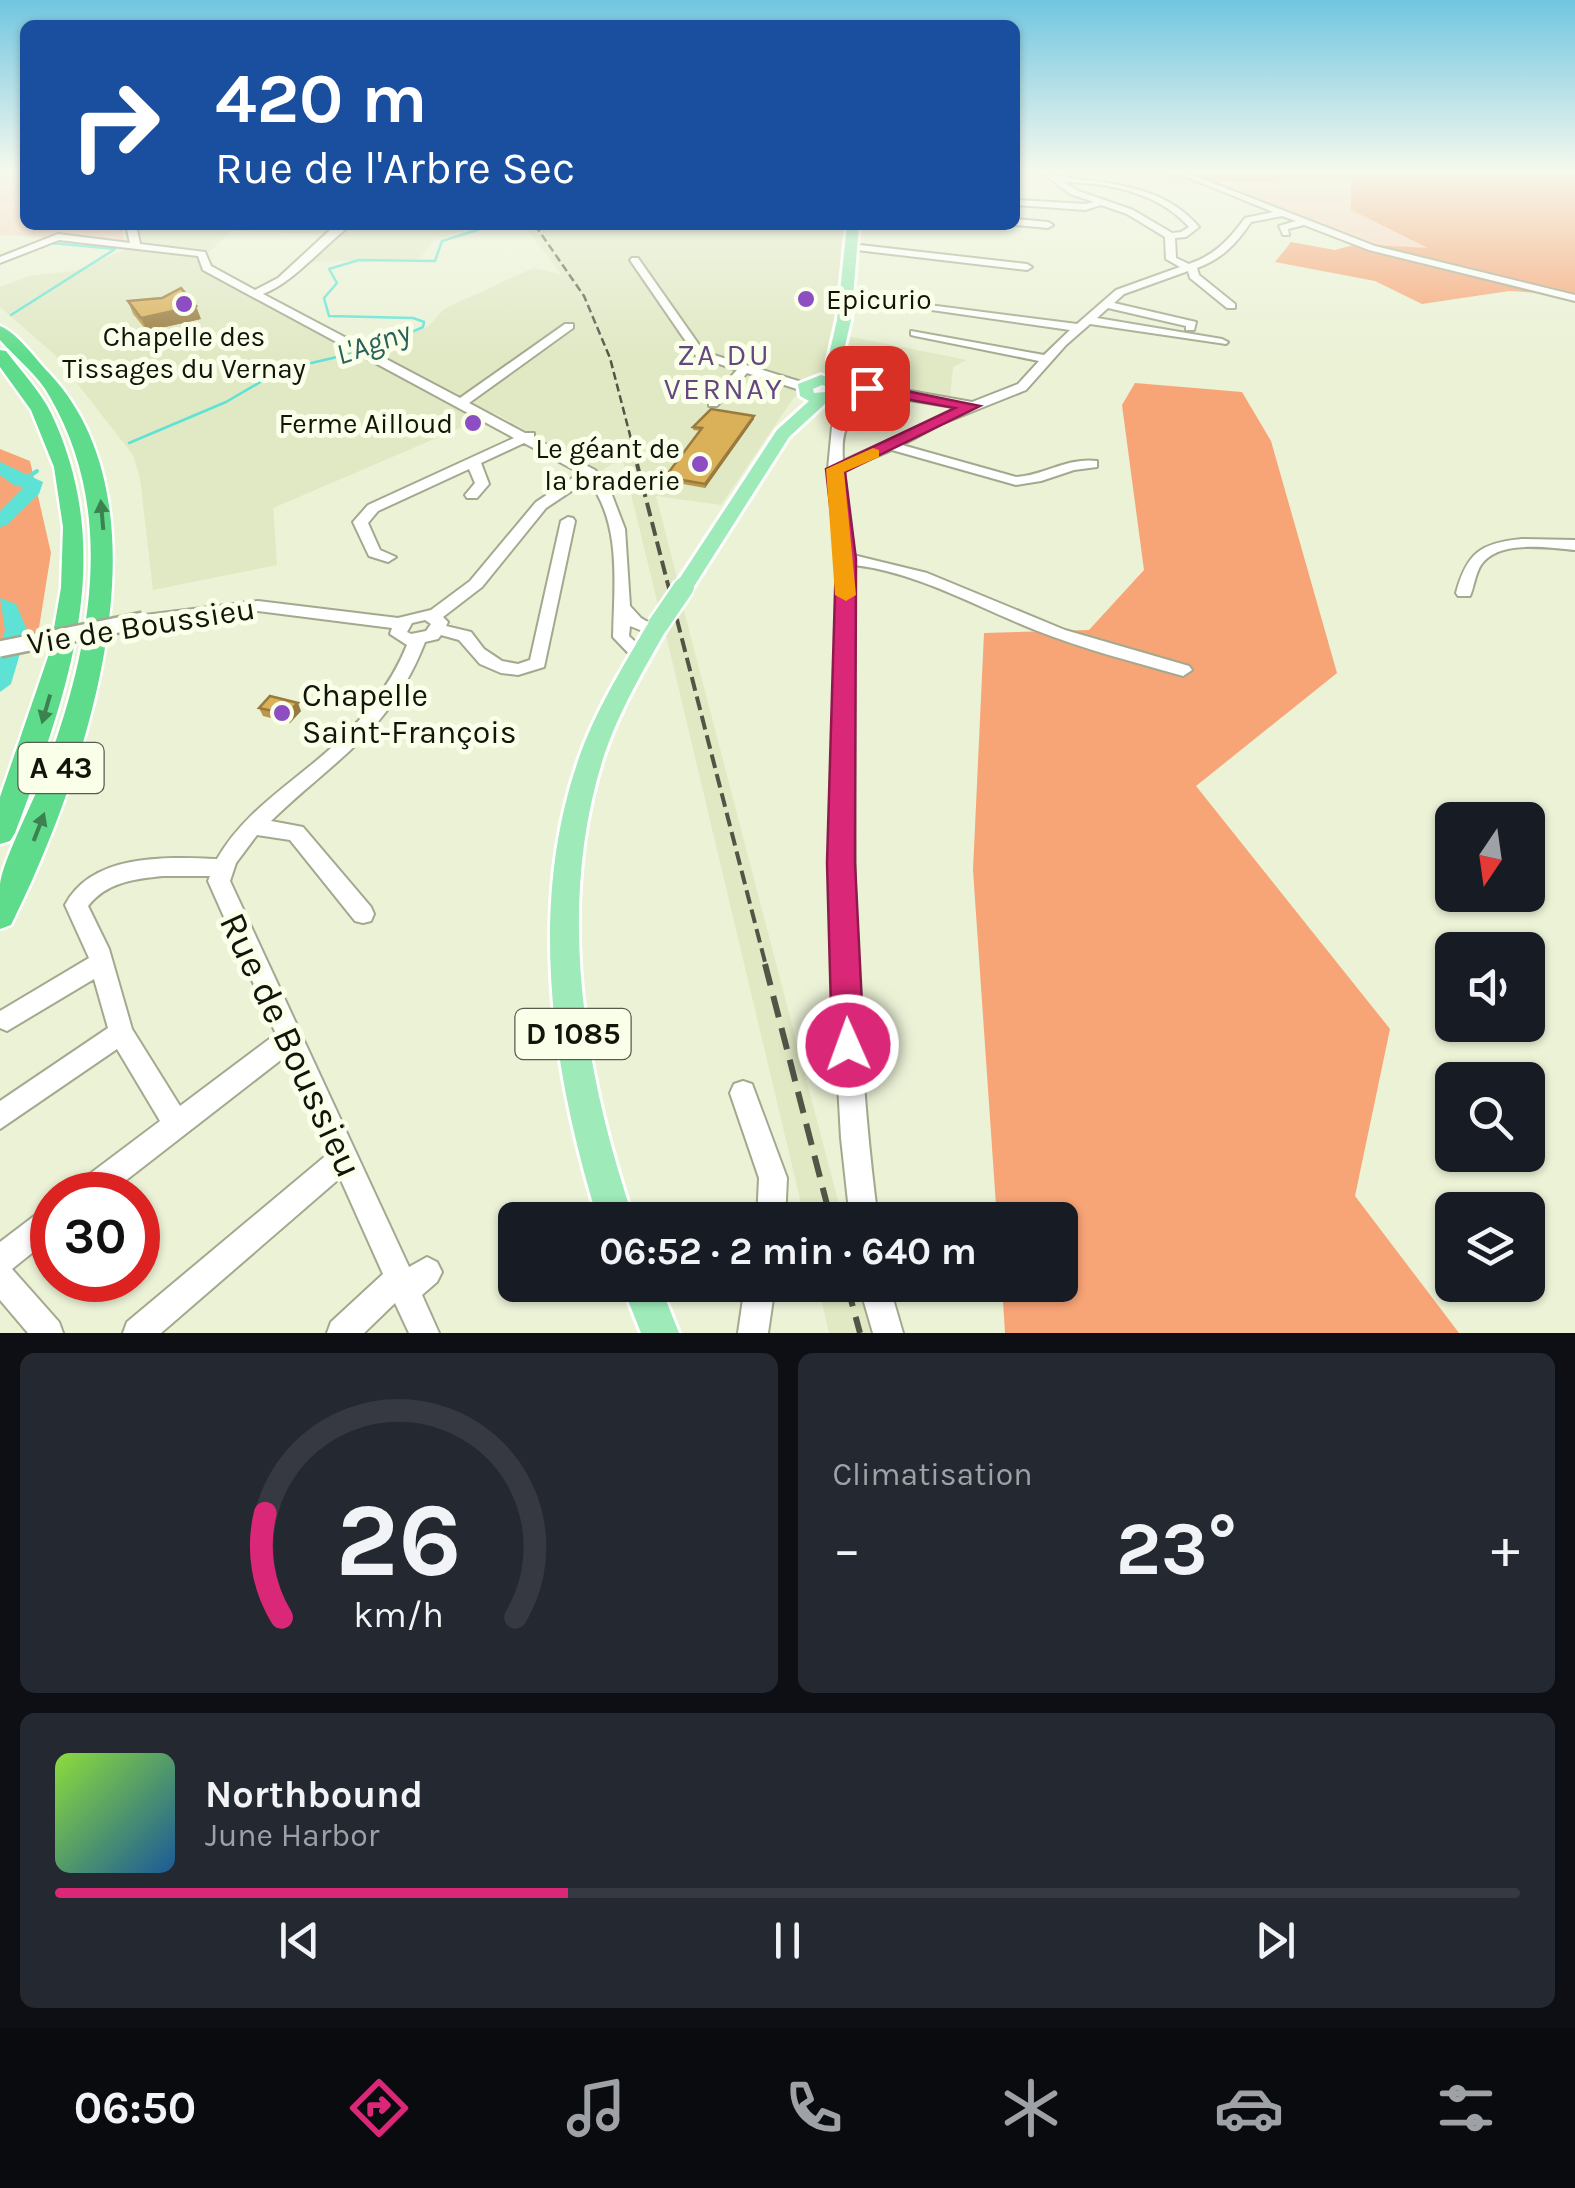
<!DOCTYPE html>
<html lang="fr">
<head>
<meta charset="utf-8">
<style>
	body { margin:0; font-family:Karla,sans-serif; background:#242831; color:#f1f3f6; height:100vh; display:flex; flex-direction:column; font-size:38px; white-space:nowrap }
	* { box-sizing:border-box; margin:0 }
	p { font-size:32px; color:#9ea1a6 }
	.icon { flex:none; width:55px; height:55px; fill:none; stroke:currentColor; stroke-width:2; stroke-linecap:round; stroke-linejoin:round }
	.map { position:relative; height:1333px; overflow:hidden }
	.drawer { display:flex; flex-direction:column; gap:20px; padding:20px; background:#0d0f14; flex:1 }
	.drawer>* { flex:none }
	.hud { position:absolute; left:20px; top:20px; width:1000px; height:210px; border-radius:15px; box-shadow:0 2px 8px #0004; background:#1a4fa0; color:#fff; overflow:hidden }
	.needle { width:65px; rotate:193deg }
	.buttons { position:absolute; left:1435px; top:802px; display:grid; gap:20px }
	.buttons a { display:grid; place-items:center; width:110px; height:110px; border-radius:15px; background:#171b24; box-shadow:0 2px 8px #0004; font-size:50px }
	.speed { position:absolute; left:30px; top:1172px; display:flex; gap:20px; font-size:50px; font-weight:700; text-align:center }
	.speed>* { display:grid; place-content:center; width:130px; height:130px; border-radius:50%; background:#171b24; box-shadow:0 2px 8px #0004; line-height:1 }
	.speed .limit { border:15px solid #d22; background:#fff; color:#111 }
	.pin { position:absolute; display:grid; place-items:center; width:85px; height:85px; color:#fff; margin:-42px; border-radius:20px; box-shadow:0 5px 15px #0006 }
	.me { position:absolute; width:110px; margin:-55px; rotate:358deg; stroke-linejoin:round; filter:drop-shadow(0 0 8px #0008) }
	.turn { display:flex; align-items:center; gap:35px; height:210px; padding:0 30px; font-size:45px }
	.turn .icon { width:130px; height:130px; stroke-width:2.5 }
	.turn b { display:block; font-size:70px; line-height:85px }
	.big { font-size:75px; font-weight:700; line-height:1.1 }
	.drawer .widget { flex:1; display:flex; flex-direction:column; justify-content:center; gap:15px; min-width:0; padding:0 35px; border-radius:15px; background:#242831 }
	.drawer .dial { align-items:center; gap:0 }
	.dial svg { height:260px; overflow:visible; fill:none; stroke:#363941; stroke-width:7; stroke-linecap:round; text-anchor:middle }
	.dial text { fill:#f1f3f6; stroke:none }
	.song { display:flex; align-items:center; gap:30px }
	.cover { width:120px; height:120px; border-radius:15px; background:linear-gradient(135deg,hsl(90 70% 55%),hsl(210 70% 35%)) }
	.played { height:10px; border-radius:5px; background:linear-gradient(90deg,#db2777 35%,#363941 35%) }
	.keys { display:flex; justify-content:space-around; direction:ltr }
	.heat { display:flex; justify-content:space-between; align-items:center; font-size:55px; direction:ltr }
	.drawer .tiles { flex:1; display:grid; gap:20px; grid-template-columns:1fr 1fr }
	.widget:last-child { grid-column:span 2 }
	.trip { position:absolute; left:498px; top:1202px; width:580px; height:100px; border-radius:15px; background:#171b24; box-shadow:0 2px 8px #0004; font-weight:700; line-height:100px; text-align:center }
	.tab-bar { display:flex; height:160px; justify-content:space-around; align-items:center; background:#090b0e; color:#9ea1a6 }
	.tab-bar .icon { width:70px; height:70px }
	.tab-bar .current { color:#db2777 }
	.tab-bar b { font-size:45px; color:#f1f3f6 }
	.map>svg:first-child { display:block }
	.built { fill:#e0e8c4 }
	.green { fill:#f9d3be }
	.forest { fill:#f7a476 }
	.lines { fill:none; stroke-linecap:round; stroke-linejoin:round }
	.stream-far1 { stroke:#5fe2d6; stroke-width:2.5 }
	.stream { stroke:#5fe2d6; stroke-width:4 }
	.river { fill:#5fe2d6; fill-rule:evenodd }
	.minor-casing { stroke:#a2a98e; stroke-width:4 }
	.major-casing { stroke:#fff; stroke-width:6 }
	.highway-casing { stroke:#fff; stroke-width:5 }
	.minor { fill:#fff; fill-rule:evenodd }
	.major { fill:#9eeab9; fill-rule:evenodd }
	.highway { fill:#5edc8b; fill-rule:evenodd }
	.rail-far2 { stroke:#525546; stroke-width:2.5; stroke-dasharray:8 4; stroke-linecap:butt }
	.rail-far1 { stroke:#525546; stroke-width:4; stroke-dasharray:14 6; stroke-linecap:butt }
	.rail { stroke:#525546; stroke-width:6; stroke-dasharray:22 11; stroke-linecap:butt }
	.minor-bridge-casing { stroke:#a2a98e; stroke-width:20; stroke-linecap:butt }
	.major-bridge-casing { stroke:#fff; stroke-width:25; stroke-linecap:butt }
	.minor-bridge { stroke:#fff; stroke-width:15 }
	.major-bridge { stroke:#9eeab9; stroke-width:20 }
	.wall { fill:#bb974d }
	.shaded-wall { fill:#997b3e }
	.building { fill:#dab059; stroke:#997b3e; stroke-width:2.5 }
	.oneway { fill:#3c8251 }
	.route { fill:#db2777; stroke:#8e194d; stroke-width:2.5 }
	.slow { fill:#f59e0b }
	.poi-dot { fill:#8e4ec3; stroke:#f9ffe8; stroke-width:4 }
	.labels { text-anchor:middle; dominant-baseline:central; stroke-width:10; stroke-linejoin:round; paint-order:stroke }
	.far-poi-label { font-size:28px; fill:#13150b; stroke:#f9ffe8; text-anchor:end }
	.far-water-label { font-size:30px; font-style:italic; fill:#2a605b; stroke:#f9ffe8 }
	.far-neighbourhood-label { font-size:30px; letter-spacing:2.5px; fill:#644682; stroke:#f9ffe8 }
	.shield { fill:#f9ffe8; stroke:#585b4d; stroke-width:2.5 }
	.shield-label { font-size:30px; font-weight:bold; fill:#13150b }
	.street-label { font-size:32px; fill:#13150b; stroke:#f9ffe8 }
	.poi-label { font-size:32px; fill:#13150b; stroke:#f9ffe8; text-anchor:start }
	.near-street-label { font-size:38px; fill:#13150b; stroke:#f9ffe8 }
</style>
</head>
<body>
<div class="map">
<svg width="1575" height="1333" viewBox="0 0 1575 1333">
	<rect width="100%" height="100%" fill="#ebf2d6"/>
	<path class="built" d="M135 225H477L434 241 419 259 299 262 325 234 231 231 206 255 217 269 264 293 358 356 429 326 444 309 533 268 561 274 524 225H846L832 333 967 360 953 367 950 397 851 377 795 396 721 505 656 496 677 578 659 609 622 457 600 472 495 413 273 508 277 565 153 590 140 478 133 455 55 355 0 307V287L29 276 74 271 141 243Z
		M683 607 827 1159 843 1220H805L666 635Z
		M818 1285H860L873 1333H829Z"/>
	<path class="green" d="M0 171H25V225H121L124 241 0 235Z
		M1092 171H1152L1227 186 1248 180 1352 178 1415 241 1431 249 1362 244 1230 190Z"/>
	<path class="forest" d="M1152 171H1575V295L1509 291 1422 304 1375 281 1275 262 1291 242 1335 250 1357 244 1428 248 1351 210V178C1281 178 1221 190 1152 171Z
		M1135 383 1242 392 1271 441 1337 673 1196 786 1390 1029 1355 1196 1459 1333H1005L1002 1285H1060V1220H997L973 870 984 633 1089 630 1144 570 1122 405Z
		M0 449 30 461 51 553 38 634 0 641Z"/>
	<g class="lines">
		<path class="stream-far1" d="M11 315 115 249 51 243
			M129 443 226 402 281 370 376 348 423 327 424 322 413 318 329 316 324 298 337 283 329 269 359 260 435 261 442 241 493 225"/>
		<path class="stream" d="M21 482 37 471"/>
		<path class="river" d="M0 462 43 482 39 494 7 525 0 527V511L24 487 15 486 0 475Z
			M0 598 16 604 27 630 11 684 0 692V647L5 630Z"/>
		<defs>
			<path id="minor" d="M1040 171C1049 171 1053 175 1062 177 1112 184 1163 185 1199 227L1186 237 1175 238 1176 258 1189 264C1215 255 1229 240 1245 218L1273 212 1172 171H1182L1375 246 1575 295V301L1369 250 1304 225 1288 229 1289 235H1283L1279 226 1296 221 1282 216 1251 222C1236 244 1222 259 1197 268L1199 275 1235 304V308H1227L1190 278 1188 271 1124 294 1114 303 1196 322 1194 330H1186V326L1108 308 1097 318 1222 339 1228 342 1226 344 1090 324 1066 345 1026 390 941 424 902 445 1016 477C1045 475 1068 457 1097 461V467L1074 470 1041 481 1016 485 892 450 844 470 853 555 927 573 1065 630 1189 666 1192 670 1183 676C1134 662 1083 649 1035 630 975 606 919 573 854 565 854 784 849 1002 878 1220H850L841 1138 832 975 838 564 831 472 828 469 832 427 845 413 873 394 838 386 844 382 882 386 972 402 1018 384 1039 361 915 336 911 335V331L1044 355 1070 330 925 309 920 306 921 304 1077 324 1116 290 1180 267 1166 259 1165 237 1127 214 1101 205 1085 210 1015 205 1018 200 1085 204 1094 202 1070 194ZM1064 182C1109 183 1158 192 1189 227L1181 232 1172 233 1133 210 1076 190ZM884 396 959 408 843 461C840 411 857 426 884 396Z
				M1015 219 1048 222 1053 225 1048 228 1015 225Z
				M126 225H136L140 244 205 252 211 266 255 290 278 278 330 230 340 225H351C323 246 294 282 263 294L460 398 565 324H573V328L469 403 525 433H534V438L595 470 610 490 625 529 630 606 641 618 663 631 655 636 630 626 629 636 649 655 640 661 634 659 613 637C614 585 622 524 588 480L546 508 482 587 443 617 448 622 446 626 471 632 484 649 502 661 518 664 530 660 561 521 568 517 573 518 575 521 544 667 518 675 501 673 480 664 459 640 441 635 438 639 425 642C390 732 335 759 271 821L303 827 371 907 374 914 371 921 363 923 355 921 290 840 257 835 236 863 230 881 409 1267 427 1257 437 1262 442 1272 437 1282 422 1295 439 1333H409L395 1303 364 1333H327L331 1322 383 1274 340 1178 161 1333H123L127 1322 329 1153 286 1056 107 1195H71L75 1185 160 1121 117 1049 0 1129V1101L108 1028 94 979 7 1031 0 1028V1011L89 958 65 905C92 853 167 857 217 859 241 817 280 791 316 761 355 729 388 692 407 645L390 634 392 628 258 611 143 625 135 620 137 616 258 601 398 618 431 610 470 581 536 502 580 473 524 443 481 463 489 484 477 498H467L465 495 475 483 469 469 378 511 368 523 380 550 396 557 388 562 369 556 353 522 368 505 514 438 203 270 198 256 59 240 0 263V257L58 234 130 243ZM425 620 431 624 426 631 411 634 407 632 412 623ZM163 876H210L208 881 276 1034 180 1106 132 1029 109 949 88 906C107 882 134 879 163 876Z
				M851 244 1027 264 1032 267 1027 270 848 249V245Z
				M632 258H638L704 352 808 384V390H800L747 373 717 406H709V400L737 370 696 356 630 260Z
				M1522 539 1575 540V550C1548 548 1499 539 1481 565 1475 574 1474 587 1470 596H1458L1456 593C1467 553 1480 543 1522 539Z
				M743 1081 752 1084 787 1178 785 1220H757L759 1178 730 1093 734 1084Z
				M52 1206V1237L12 1269 59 1322 63 1333H28L0 1300V1242L42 1210Z
				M745 1285H775L768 1333H738Z
				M859 1285H889L903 1333H873Z"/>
			<path id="major" d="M847 225H859L851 320 842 359 852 394 826 403 789 437 691 591H677L674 587 777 430 809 401 800 396 798 384 821 375 830 378 828 359 837 320ZM822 385 836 389V391L814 393 813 389Z
				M658 618 669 625C644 669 617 714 602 762 556 911 585 1076 634 1220H598C553 1075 527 909 578 761 594 713 622 669 647 625Z
				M622 1285H660L679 1333H641Z"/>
			<path id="highway" d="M0 326C18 333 35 359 49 373 178 510 83 780 11 925L0 929C0 914 0 898 0 884 3 859 35 799 45 771 90 651 118 514 50 397 39 376 16 358 0 340Z
				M0 350 6 351C21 371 40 391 51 413 119 556 67 695 15 833L10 841 0 844V797L50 651 61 588 63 527 54 467 31 410 0 367Z"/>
		</defs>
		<use href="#minor" class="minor-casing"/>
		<use href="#major" class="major-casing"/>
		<use href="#highway" class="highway-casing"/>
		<use href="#minor" class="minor"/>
		<use href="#major" class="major"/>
		<use href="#highway" class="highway"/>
		<path class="rail-far2" d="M535 225 584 296 610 358 638 466"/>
		<path class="rail-far1" d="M637 464 766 966"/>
		<path class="rail" d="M765 964 831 1220
			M847 1285 860 1333"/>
		<defs>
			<path id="minor-bridge" d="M0 649 143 620"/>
			<path id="major-bridge" d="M658 625 684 587"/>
		</defs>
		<use href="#minor-bridge" class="minor-bridge-casing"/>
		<use href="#major-bridge" class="major-bridge-casing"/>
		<use href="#minor-bridge" class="minor-bridge"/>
		<use href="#major-bridge" class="major-bridge"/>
	</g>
	<path class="wall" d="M128 301 201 319 147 331 133 314Z
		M754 416V419L705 488 666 481 665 477 700 431 693 430V427Z
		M259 708 301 711 290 723 263 716Z"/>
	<path class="shaded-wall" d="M196 306 201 319 147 331 141 318Z
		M754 416V419L705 488V484Z
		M298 703 301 711 290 723 286 714Z"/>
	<path class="building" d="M181 288 196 306 141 318 128 301 162 298Z
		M711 409 754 416 705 484 665 477 702 428 693 427Z
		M270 696 298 703 286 714 259 708Z"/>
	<defs><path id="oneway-solid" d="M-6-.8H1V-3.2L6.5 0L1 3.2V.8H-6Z" transform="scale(2.5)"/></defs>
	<g class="oneway">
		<use href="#oneway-solid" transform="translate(102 515) rotate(-95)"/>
		<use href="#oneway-solid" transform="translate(46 709) rotate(106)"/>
		<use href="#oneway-solid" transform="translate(39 827) rotate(-69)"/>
	</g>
	<linearGradient id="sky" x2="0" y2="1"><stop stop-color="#71c6e1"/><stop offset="0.48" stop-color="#f6f9ed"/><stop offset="1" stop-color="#f6f9ed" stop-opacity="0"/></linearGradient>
	<rect width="1575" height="357" fill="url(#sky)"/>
	<path class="route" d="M867 383 980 406 845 472 856 559 855 863 864 1045 859 1056 848 1060 836 1056 832 1045 827 863 836 559 826 469 955 408 861 391V384Z"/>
	<path class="slow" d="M873 448 879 450V457L844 472 856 595 846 601 835 595 826 469Z"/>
	<g class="poi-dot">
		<circle cx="806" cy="299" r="10"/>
		<circle cx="184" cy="304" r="10"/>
		<circle cx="473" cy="423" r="10"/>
		<circle cx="700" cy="464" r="10"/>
		<circle cx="282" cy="713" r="10"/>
	</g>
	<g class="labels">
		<g class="far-poi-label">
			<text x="826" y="299" text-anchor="start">Epicurio</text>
			<text x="184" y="336" text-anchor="middle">Chapelle des<tspan x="184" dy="32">Tissages du Vernay</tspan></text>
			<text x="453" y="423">Ferme Ailloud</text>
			<text x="680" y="448">Le géant de<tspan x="680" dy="32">la braderie</tspan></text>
		</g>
		<g class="far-water-label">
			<text transform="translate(373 343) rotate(-19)">L'Agny</text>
		</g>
		<g class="far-neighbourhood-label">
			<text x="724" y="355">ZA DU<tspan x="724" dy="34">VERNAY</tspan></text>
		</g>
		<g class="shield">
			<rect x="18.5" y="743" width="85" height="50" rx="8"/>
			<rect x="515.5" y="1009" width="115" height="50" rx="8"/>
		</g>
		<g class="shield-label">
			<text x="61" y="768">A 43</text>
			<text x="573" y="1034">D 1085</text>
		</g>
		<g class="street-label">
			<text transform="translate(141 626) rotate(-9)">Vie de Boussieu</text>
		</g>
		<g class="poi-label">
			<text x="302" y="695">Chapelle<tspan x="302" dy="37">Saint-François</tspan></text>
		</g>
		<g class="near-street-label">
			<text transform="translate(291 1045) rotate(65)">Rue de Boussieu</text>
		</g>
	</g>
</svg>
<div class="buttons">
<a><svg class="needle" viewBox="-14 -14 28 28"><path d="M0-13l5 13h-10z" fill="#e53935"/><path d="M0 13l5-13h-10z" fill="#9ea1a6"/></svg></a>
<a><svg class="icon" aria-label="sound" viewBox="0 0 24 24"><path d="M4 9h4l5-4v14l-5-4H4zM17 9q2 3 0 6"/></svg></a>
<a><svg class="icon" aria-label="search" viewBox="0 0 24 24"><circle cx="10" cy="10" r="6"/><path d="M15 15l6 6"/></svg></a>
<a><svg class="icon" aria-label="layers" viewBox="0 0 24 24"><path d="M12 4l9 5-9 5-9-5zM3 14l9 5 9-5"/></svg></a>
</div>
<div class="speed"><div class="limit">30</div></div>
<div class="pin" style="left:867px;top:388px;background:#d93025"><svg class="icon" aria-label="arrive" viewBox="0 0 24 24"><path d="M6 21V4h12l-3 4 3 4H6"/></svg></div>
<svg class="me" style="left:848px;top:1045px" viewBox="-20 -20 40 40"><circle r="17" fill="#db2777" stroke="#fff" stroke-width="3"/><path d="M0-11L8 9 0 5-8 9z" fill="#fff"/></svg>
<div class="trip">06:52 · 2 min · 640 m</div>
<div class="hud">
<div class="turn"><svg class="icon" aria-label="right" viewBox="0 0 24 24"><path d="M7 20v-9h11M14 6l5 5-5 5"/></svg><div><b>420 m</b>Rue de l'Arbre Sec</div></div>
</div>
</div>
<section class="drawer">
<div class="tiles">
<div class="widget dial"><svg viewBox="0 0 100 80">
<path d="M14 69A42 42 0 1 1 86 69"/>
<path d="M14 69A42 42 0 0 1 9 37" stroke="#db2777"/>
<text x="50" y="56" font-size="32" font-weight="700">26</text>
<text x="50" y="72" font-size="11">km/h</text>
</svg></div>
<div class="widget"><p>Climatisation</p>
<div class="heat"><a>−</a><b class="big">23°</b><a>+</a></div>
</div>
<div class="widget">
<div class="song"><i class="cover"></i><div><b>Northbound</b><p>June Harbor</p></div></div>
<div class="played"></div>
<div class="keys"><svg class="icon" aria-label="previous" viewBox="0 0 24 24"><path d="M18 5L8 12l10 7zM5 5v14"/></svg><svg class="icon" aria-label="pause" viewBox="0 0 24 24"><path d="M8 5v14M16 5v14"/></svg><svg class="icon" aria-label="next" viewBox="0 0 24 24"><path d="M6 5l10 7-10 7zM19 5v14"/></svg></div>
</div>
</div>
</section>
<nav class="tab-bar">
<b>06:50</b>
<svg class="icon current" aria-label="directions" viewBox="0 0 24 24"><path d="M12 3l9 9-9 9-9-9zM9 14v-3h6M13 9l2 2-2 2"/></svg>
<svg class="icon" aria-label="music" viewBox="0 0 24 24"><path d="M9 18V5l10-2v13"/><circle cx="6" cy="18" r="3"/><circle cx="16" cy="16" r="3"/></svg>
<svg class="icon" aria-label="phone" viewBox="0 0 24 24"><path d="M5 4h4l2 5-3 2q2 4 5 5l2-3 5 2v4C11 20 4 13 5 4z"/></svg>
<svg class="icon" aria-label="climate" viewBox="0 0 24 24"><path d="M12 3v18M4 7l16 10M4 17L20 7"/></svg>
<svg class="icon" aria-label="car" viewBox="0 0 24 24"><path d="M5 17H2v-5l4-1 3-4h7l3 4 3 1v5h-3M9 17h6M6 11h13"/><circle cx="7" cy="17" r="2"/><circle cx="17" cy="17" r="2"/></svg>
<svg class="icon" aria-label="filters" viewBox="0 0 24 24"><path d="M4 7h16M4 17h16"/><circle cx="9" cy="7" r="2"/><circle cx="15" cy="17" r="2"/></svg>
</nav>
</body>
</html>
